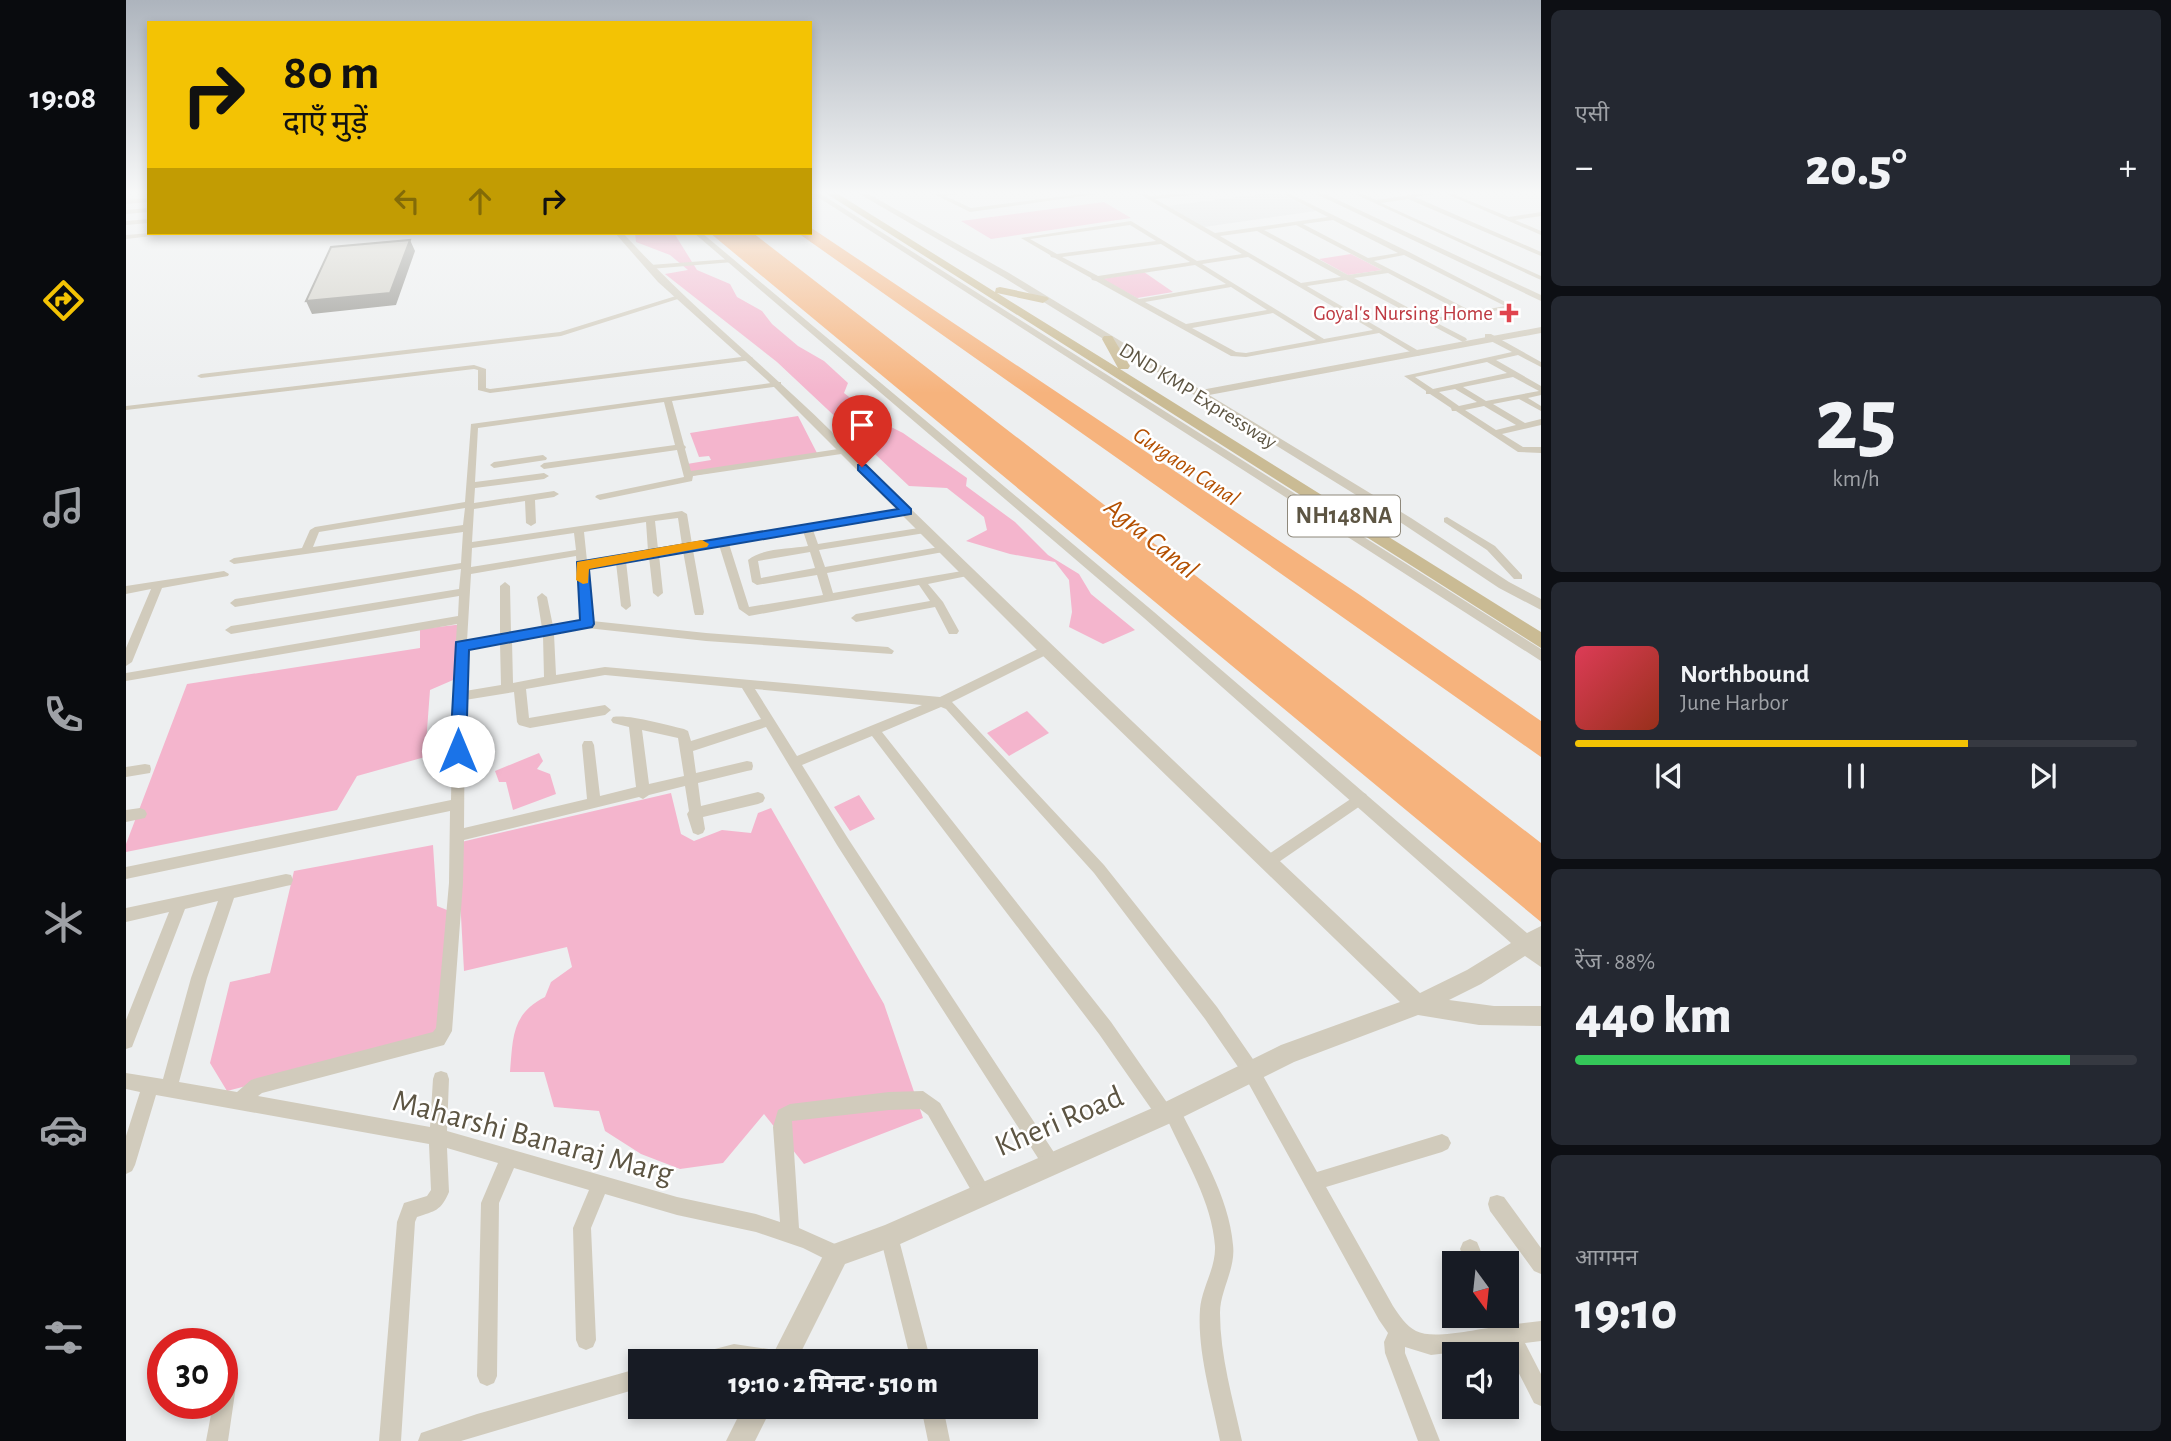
<!DOCTYPE html>
<html lang="hi">
<head>
<meta charset="utf-8">
<style>
	body { margin:0; font-family:"Alegreya Sans","Noto Sans Devanagari",sans-serif; background:#242831; color:#f1f3f6; height:100vh; display:flex; flex-direction:column; font-size:26px; white-space:nowrap }
	* { box-sizing:border-box; margin:0 }
	p { font-size:23px; color:#9ea1a6 }
	.icon { flex:none; width:38px; height:38px; fill:none; stroke:currentColor; stroke-width:2; stroke-linecap:round; stroke-linejoin:round }
	.map { position:relative; flex:1; overflow:hidden }
	.details { display:flex; flex-direction:column; gap:10px; padding:10px; background:#0d0f14; width:630px }
	.details>* { flex:none }
	.top-card { position:absolute; left:21px; top:21px; width:665px; height:214px; border-radius:0px; box-shadow:0 4px 10px #0003; background:#f3c304; color:#111; overflow:hidden }
	.needle { width:46px; rotate:165deg }
	.fabs { position:absolute; left:1316px; top:1251px; display:grid; gap:14px }
	.fabs a { display:grid; place-items:center; width:77px; height:77px; border-radius:0px; background:#171b24; box-shadow:0 4px 10px #0003; font-size:35px }
	.speed { position:absolute; left:21px; top:1328px; display:flex; gap:14px; font-size:35px; font-weight:700; text-align:center }
	.speed>* { display:grid; place-content:center; width:91px; height:91px; border-radius:50%; background:#171b24; box-shadow:0 4px 10px #0003; line-height:1 }
	.speed .limit { border:10px solid #d22; background:#fff; color:#111 }
	.pin { position:absolute; display:grid; place-items:center; width:60px; height:60px; color:#fff; margin:-72px -30px; border-radius:50% 50% 50% 0; rotate:-45deg; box-shadow:0 0 7px #0007 }
	.pin .icon { rotate:45deg }
	.me { position:absolute; width:77px; margin:-38px; rotate:0deg; stroke-linejoin:round; filter:drop-shadow(0 0 5px #0008) }
	.turn { display:flex; align-items:center; gap:24px; height:147px; padding:0 21px; font-size:32px }
	.turn .icon { width:91px; height:91px; stroke-width:2.5 }
	.turn b { display:block; font-size:49px; line-height:60px }
	.lanes { display:flex; align-items:center; height:66px; padding:0 21px; background:#0003; justify-content:center; gap:35px; direction:ltr }
	.lanes .off { opacity:.35 }
	.big { font-size:52px; font-weight:800; line-height:1.1 }
	.details .card { flex:1; display:flex; flex-direction:column; justify-content:center; gap:10px; min-width:0; padding:0 24px; border-radius:10px; background:#242831 }
	.details .dial { align-items:center; gap:0 }
	.dial b { font-size:91px; line-height:1 }
	.song { display:flex; align-items:center; gap:21px }
	.cover { width:84px; height:84px; border-radius:10px; background:linear-gradient(135deg,hsl(350 70% 55%),hsl(10 70% 35%)) }
	.played { height:7px; border-radius:4px; background:linear-gradient(90deg,#f3c304 70%,#363941 70%) }
	.keys { display:flex; justify-content:space-around; direction:ltr }
	.heat { display:flex; justify-content:space-between; align-items:center; font-size:38px; direction:ltr }
	.charge { height:10px; border-radius:5px; background:linear-gradient(90deg,#34c759 88%,#363941 0) }
	.trip { position:absolute; left:502px; top:1349px; width:410px; height:70px; border-radius:0px; background:#171b24; box-shadow:0 4px 10px #0003; font-weight:800; line-height:70px; text-align:center }
	main { display:flex; flex:1; min-height:0 }
	.dock { display:flex; flex-direction:column; width:126px; justify-content:space-around; align-items:center; background:#090b0e; color:#9ea1a6 }
	.dock .icon { width:49px; height:49px }
	.dock .on { color:#f3c304 }
	.dock b { font-size:32px; color:#f1f3f6 }
	.map>svg:first-child { display:block }
	.education { fill:#dcdede }
	.green { fill:#f4b5cd }
	.water { fill:#f6b37d }
	.lines { fill:none; stroke-linecap:round; stroke-linejoin:round }
	.minor { fill:#d1cbbc; fill-rule:evenodd }
	.tertiary { fill:#d1cbbc; fill-rule:evenodd }
	.trunk { fill:#cabb94; fill-rule:evenodd }
	.shaded-wall { fill:#92918b }
	.building { fill:#d1cfc6; stroke:#92918b; stroke-width:2 }
	.route { fill:#1a73e8; stroke:#114b97; stroke-width:2 }
	.slow { fill:#f59e0b }
	.health-dot { fill:#e0444e; stroke:#fff; stroke-width:2.5 }
	.labels { text-anchor:middle; dominant-baseline:central; stroke-width:5; stroke-linejoin:round; paint-order:stroke }
	.far-health-label { font-size:21px; fill:#be3a42; stroke:#fff; text-anchor:end }
	.far-street-label { font-size:21px; fill:#5d5543; stroke:#fff }
	.far-water-label { font-size:23px; font-style:italic; fill:#b34f00; stroke:#fff }
	.shield { fill:#fff; stroke:#8e887b; stroke-width:2 }
	.shield-label { font-size:24px; font-weight:bold; fill:#5d5543 }
	.water-label { font-size:28px; font-style:italic; fill:#b34f00; stroke:#fff }
	.near-street-label { font-size:32px; fill:#5d5543; stroke:#fff }
</style>
</head>
<body>
<main>
<nav class="dock">
<b>19:08</b>
<svg class="icon on" aria-label="directions" viewBox="0 0 24 24"><path d="M12 3l9 9-9 9-9-9zM9 14v-3h6M13 9l2 2-2 2"/></svg>
<svg class="icon" aria-label="music" viewBox="0 0 24 24"><path d="M9 18V5l10-2v13"/><circle cx="6" cy="18" r="3"/><circle cx="16" cy="16" r="3"/></svg>
<svg class="icon" aria-label="phone" viewBox="0 0 24 24"><path d="M5 4h4l2 5-3 2q2 4 5 5l2-3 5 2v4C11 20 4 13 5 4z"/></svg>
<svg class="icon" aria-label="climate" viewBox="0 0 24 24"><path d="M12 3v18M4 7l16 10M4 17L20 7"/></svg>
<svg class="icon" aria-label="car" viewBox="0 0 24 24"><path d="M5 17H2v-5l4-1 3-4h7l3 4 3 1v5h-3M9 17h6M6 11h13"/><circle cx="7" cy="17" r="2"/><circle cx="17" cy="17" r="2"/></svg>
<svg class="icon" aria-label="filters" viewBox="0 0 24 24"><path d="M4 7h16M4 17h16"/><circle cx="9" cy="7" r="2"/><circle cx="15" cy="17" r="2"/></svg>
</nav>
<div class="map">
<svg width="1415" height="1441" viewBox="0 0 1415 1441">
	<rect width="100%" height="100%" fill="#edeff0"/>
	<path class="education" d="M1151 192 1190 211 1078 227 1041 206Z"/>
	<path class="green" d="M978 202 1005 218 865 239 835 221Z
		M509 233H548L571 270 604 284 611 297 636 311 646 324 672 346 698 361 722 383 718 393 755 422 777 433 841 478 840 486 889 522 922 555 953 574 965 594 1009 630 977 644 943 627 946 612 943 580 929 562 884 554 840 541 861 530 858 517 821 488 783 486 651 362 539 274 562 270 544 255 510 242Z
		M1225 254 1256 270 1222 275 1193 259Z
		M1018 272 1047 292 1011 298 976 279Z
		M672 416 692 455 565 476 561 464 585 460 583 456 573 457 564 433Z
		M338 624 334 677 304 690 299 757 231 776 211 810 0 852V844L61 684 294 648V629Z
		M901 711 923 733 883 756 861 733Z
		M413 753 417 761 411 769 424 774 430 794 387 810 380 782H373L369 771Z
		M545 793 555 834 568 841 596 830 625 833 632 813 645 808 758 1004 797 1118 678 1164 638 1114 597 1163 554 1169 515 1154 479 1131 473 1111 428 1107 418 1072H384C387 1039 385 1014 419 997L425 982 446 967 441 947 338 971 331 843Z
		M733 795 749 819 724 831 708 807Z
		M307 845 311 906 331 914 314 1036 101 1091 84 1063 104 982 144 973 168 871Z"/>
	<path class="water" d="M684 227 1234 595 1415 721V757L672 233H684Z
		M584 233H627L1415 843V922Z"/>
	<g class="lines">
		<path class="minor" d="M804 192H840L819 196 845 208 972 192H985L844 212Z
			M1010 192H1016L1024 196 1078 192 1075 194 1029 199 1089 233 1202 217 1153 192H1160L1283 252 1389 307 1309 322 1340 338 1341 340 1337 342 1220 280 1181 286 1298 354 1291 356 1253 333 1120 357 1105 356 970 281 966 280 965 278 929 258 925 257 924 255 895 238 1005 221 1071 261 1116 254ZM1207 220 1272 253 1242 258 1177 224ZM1004 225 1030 241 931 254 904 239ZM1170 225 1256 270 1222 275 1138 230ZM1131 231 1215 277 1175 283 1094 236ZM1035 244 1064 262 972 276 936 257ZM1278 255 1379 306 1347 312 1248 261ZM1122 257 1247 330 1198 339 1076 264ZM1069 265 1100 284 1013 299 978 279ZM1262 273 1338 313 1303 319 1228 278ZM1105 287 1141 310 1060 324 1019 302ZM1147 313 1190 340 1120 353 1110 352 1066 328Z
			M1305 192H1322L1383 217 1415 212V216L1389 220 1415 231V235L1316 192 1289 197 1415 252V256L1282 199 1255 203 1415 276V280L1229 194 1234 193 1250 200Z
			M23 198V202L0 204V200Z
			M23 208V212L0 214V210Z
			M23 219V223L0 225V221Z
			M605 259 607 260V262L524 269 521 267 524 265Z
			M553 295 555 296V298L435 336 75 378 71 376 75 374 434 332Z
			M1359 334H1365L1415 362V367L1392 355 1370 360 1415 386V395L1402 398 1415 406V411L1393 399 1367 404 1399 423 1415 419V425L1376 434 1397 447H1415V453L1392 452 1330 411H1326L1325 408 1304 394H1300V391L1278 376 1386 352 1359 338ZM1361 362 1381 373 1307 389 1289 377ZM1387 377 1413 391 1360 401 1337 387ZM1329 389 1351 402 1333 406 1313 392ZM1358 406 1390 425 1370 430 1339 410Z
			M623 356 627 358 626 360 364 393 352 390V370L348 369 0 410V406L348 365 360 369V388L364 389Z
			M652 382H655V386L546 401 558 445 560 447 559 449 565 471 719 448 722 449V453L567 476 566 481 474 500 469 497 471 495 558 477 551 450 418 469 414 466 418 463 549 445 538 402 352 428 349 482 418 473 423 476 418 479 349 488 348 503 428 491 433 494 428 497 409 500 410 523 405 526 400 523 399 501 348 509 346 542 556 511 561 514 566 544 781 508 784 509V513L687 530 692 544 799 527 804 530 799 533 693 550 699 567 819 546 824 549 823 551 701 573 707 593 842 570 846 571V575L802 584 817 602 833 631 831 634H823L809 607 730 622 725 618 730 614 804 601 793 585 623 616 613 609 593 545 567 550 578 612 577 615H569L568 612 557 551 533 555 537 593 532 597 527 593 523 557 500 561 505 606 500 610 495 606 490 563 461 567 466 621 580 633 762 647 768 651 766 654 580 641 461 628 428 634 430 675 479 667 814 697 916 647H924L926 650 924 653 826 702 978 865 1091 1007 1131 1065 1191 1172 1316 1134 1322 1137 1325 1143 1322 1149 1316 1152 1200 1187 1267 1306C1273 1315 1280 1326 1290 1331 1307 1340 1350 1329 1370 1327L1365 1316H1381V1308L1390 1324 1415 1321V1341L1399 1343 1415 1374V1406L1408 1403 1379 1346 1305 1355 1279 1347V1353L1314 1441H1292L1259 1353 1258 1342 1262 1333 1253 1320 1119 1077 1079 1019 968 873 820 709 815 707 756 732 985 1022 1042 1104 1046 1102 1052 1105C1073 1149 1103 1196 1107 1245 1110 1269 1094 1290 1094 1313 1094 1356 1107 1399 1116 1441H1094C1086 1399 1071 1352 1074 1309 1076 1287 1090 1268 1089 1246 1086 1202 1060 1161 1042 1121L1039 1123 1033 1120 973 1034 746 736 676 765 721 837 931 1157 934 1163 931 1169 925 1172 919 1169 711 845 640 727 567 751 570 773 621 761 626 762 627 766 626 770 621 771 572 783 575 806 632 792 637 794 639 798 637 802 632 804 577 817 579 829 577 833 572 835 567 833 561 814 563 811 559 786 523 795 517 799 513 797 338 840 337 883 326 1031 318 1045 136 1093 132 1096 304 1127 307 1079 309 1073 315 1071 321 1073 323 1079 321 1131 551 1197 630 1214 654 1222 647 1127 652 1110 664 1104 763 1092 797 1091 814 1103 862 1187 865 1193 862 1199 856 1202 850 1199 802 1115 794 1109 763 1110 666 1121 673 1228 718 1248 721 1255 718 1262 711 1265 677 1248 630 1232 551 1215 479 1194 465 1228 470 1340 467 1347 460 1350 453 1347 450 1340 447 1228 463 1190 388 1168 373 1203 371 1376 368 1383 361 1386 354 1383 351 1376 355 1203 372 1163 321 1148 323 1192C315 1211 309 1211 291 1217L289 1222 275 1441H253L271 1222 278 1203 301 1196 305 1190 303 1144 30 1095 9 1165 6 1171 0 1174V1136L14 1092 0 1089V1073L37 1079 65 978 92 901 59 909 6 1047 0 1049V1020L43 912 0 922V908L160 874 165 875 167 880 165 885 160 886 108 898 81 978 53 1082 111 1092 125 1080 131 1078 307 1032 310 1028 323 883 324 811 0 879V867L325 800 327 690 331 624 0 681V673L332 616 333 596 105 634 99 630 105 626 333 589 335 569 109 607 104 603 109 599 335 563 337 532 108 564 103 561 108 558 176 548 184 530 189 527 339 502 345 424ZM339 508 337 525 187 547 193 532ZM552 518 556 545 532 549 529 521ZM520 522 522 551 461 561 458 532ZM677 531 682 546C664 549 636 548 622 560L626 582 631 585 691 575 697 595 623 607 603 544ZM448 533 450 550 345 567 346 548ZM684 552 689 568 635 578 632 561ZM450 556 455 621 427 626 421 597 416 593 411 597 416 628 385 633 384 586 379 582 374 586V635L341 641 345 574ZM417 636 418 677 387 683 386 641ZM374 643 375 685 339 691 341 649ZM479 675 616 688 635 719 565 741 562 731 558 729C540 725 503 714 487 717L485 720 487 723 503 727 510 787 474 796 468 745 466 741H458L456 745 461 799 338 828 339 700 388 692 391 722 393 725 404 728 479 715 485 710 479 705 403 718 400 689ZM629 689 796 705 671 756ZM516 730 552 738 558 776 523 784Z
			M417 455 421 458 420 460 368 468 364 465 368 462Z
			M1321 517 1369 546 1396 575V579H1388L1361 550 1318 522V518Z
			M98 571 103 574 102 576 36 588 6 662 0 666V648L25 589 0 594V586Z
			M19 764 24 765 25 769 24 773 0 777V767Z
			M1235 792 1240 794 1242 798 1240 802 1147 866 1142 868 1137 866 1135 862 1137 858Z
			M14 808 19 810 21 814 19 818 0 822V810Z
			M1371 1195 1378 1197 1415 1248V1274L1408 1271 1364 1211 1362 1204 1364 1197Z
			M763 1227 770 1229 772 1236 805 1362H764L767 1355 782 1349 754 1236 756 1229Z
			M1344 1239 1351 1242 1360 1264H1341L1334 1249 1337 1242Z
			M608 1344 656 1351 663 1354 666 1361 563 1362 566 1355Z
			M514 1368V1388L335 1441H292L295 1433 351 1414Z
			M100 1376 107 1379 110 1386 102 1441H80L87 1404H96V1377Z
			M795 1407H817L824 1441H802Z"/>
		<path class="tertiary" d="M684 192H692L1415 649V661Z
			M730 192H739L883 273 1075 390 1415 327V333L1083 395 1285 518 1383 582 1415 599V610L1373 588 1277 524 877 277Z
			M1186 192H1195L1415 295V301Z
			M24 233H53L0 239V235Z
			M489 233H497C561 304 637 364 705 431 899 621 1096 807 1294 993L1341 970 1385 943 1018 618 568 233H576L1028 612 1401 933 1415 926V967L1399 956 1355 984 1323 1000 1368 1006H1415V1026L1353 1025 1292 1015 1168 1062 1047 1122 772 1245 719 1264 670 1362H643L702 1246 759 1225 1031 1106 1155 1045 1274 1002 915 654 640 379 532 282Z
			M617 1407H646L629 1441H600Z"/>
		<path class="trunk" d="M698 192H709L869 292 870 288 874 287 921 297 923 299 917 303 871 293 992 368 976 339 978 336H986L1004 366 1002 369H994L1415 632V648Z"/>
	</g>
	<path class="shaded-wall" d="M284 240 289 251 270 305 186 314 180 301Z"/>
	<path class="building" d="M284 240 264 293 180 301 205 247Z"/>
	<linearGradient id="sky" x2="0" y2="1"><stop stop-color="#adb4bd"/><stop offset="0.49" stop-color="#f7f8f8"/><stop offset="1" stop-color="#f7f8f8" stop-opacity="0"/></linearGradient>
	<rect width="1415" height="393" fill="url(#sky)"/>
	<path class="route" d="M732 465H740L785 509V514L463 569 468 624 466 627 343 650 340 751 338 755H326L324 751 330 642 454 620 451 562 772 509 732 470Z"/>
	<path class="slow" d="M576 540 583 544 581 547 463 569 462 583 457 584 450 580 451 562Z"/>
	<path class="health-dot" d="M1379.5 302.5h7v7h7v7h-7v7h-7v-7h-7v-7h7z"/>
	<g class="labels">
		<g class="far-health-label">
			<text x="1367" y="313">Goyal's Nursing Home</text>
		</g>
		<g class="far-street-label">
			<text transform="translate(1072 396) rotate(32)">DND KMP Expressway</text>
		</g>
		<g class="far-water-label">
			<text transform="translate(1060 467) rotate(34)">Gurgaon Canal</text>
		</g>
		<rect class="shield" x="1162" y="495.5" width="112" height="41" rx="5"/>
		<g class="shield-label">
			<text x="1218" y="516">NH148NA</text>
		</g>
		<g class="water-label">
			<text transform="translate(1025 539) rotate(39)">Agra Canal</text>
		</g>
		<g class="near-street-label">
			<text transform="translate(933 1121) rotate(-23)">Kheri Road</text>
			<text transform="translate(407 1137) rotate(15)">Maharshi Banaraj Marg</text>
		</g>
	</g>
</svg>
<div class="fabs">
<a><svg class="needle" viewBox="-14 -14 28 28"><path d="M0-13l5 13h-10z" fill="#e53935"/><path d="M0 13l5-13h-10z" fill="#9ea1a6"/></svg></a>
<a><svg class="icon" aria-label="sound" viewBox="0 0 24 24"><path d="M4 9h4l5-4v14l-5-4H4zM17 9q2 3 0 6"/></svg></a>
</div>
<div class="speed"><div class="limit">30</div></div>
<div class="pin" style="left:736px;top:467px;background:#d93025"><svg class="icon" aria-label="arrive" viewBox="0 0 24 24"><path d="M6 21V4h12l-3 4 3 4H6"/></svg></div>
<svg class="me" style="left:332px;top:751px" viewBox="-20 -20 40 40"><circle r="19" fill="#fff"/><path d="M0-13L10 11 0 6-10 11z" fill="#1a73e8"/></svg>
<div class="trip">19:10 · 2 मिनट · 510 m</div>
<div class="top-card">
<div class="turn"><svg class="icon" aria-label="right" viewBox="0 0 24 24"><path d="M7 20v-9h11M14 6l5 5-5 5"/></svg><div><b>80 m</b>दाएँ मुड़ें</div></div>
<div class="lanes"><svg class="icon off" aria-label="left" viewBox="0 0 24 24"><path d="M17 20v-9H6M10 6l-5 5 5 5"/></svg><svg class="icon off" aria-label="ahead" viewBox="0 0 24 24"><path d="M12 20V5M6 11l6-6 6 6"/></svg><svg class="icon" aria-label="right" viewBox="0 0 24 24"><path d="M7 20v-9h11M14 6l5 5-5 5"/></svg></div>
</div>
</div>
<section class="details">
<div class="card"><p>एसी</p>
<div class="heat"><a>−</a><b class="big">20.5°</b><a>+</a></div>
</div>
<div class="card dial"><b>25</b><p>km/h</p></div>
<div class="card">
<div class="song"><i class="cover"></i><div><b>Northbound</b><p>June Harbor</p></div></div>
<div class="played"></div>
<div class="keys"><svg class="icon" aria-label="previous" viewBox="0 0 24 24"><path d="M18 5L8 12l10 7zM5 5v14"/></svg><svg class="icon" aria-label="pause" viewBox="0 0 24 24"><path d="M8 5v14M16 5v14"/></svg><svg class="icon" aria-label="next" viewBox="0 0 24 24"><path d="M6 5l10 7-10 7zM19 5v14"/></svg></div>
</div>
<div class="card"><p>रेंज · 88%</p><b class="big">440 km</b><div class="charge"></div></div>
<div class="card"><p>आगमन</p><b class="big">19:10</b></div>
</section>
</main>
</body>
</html>
